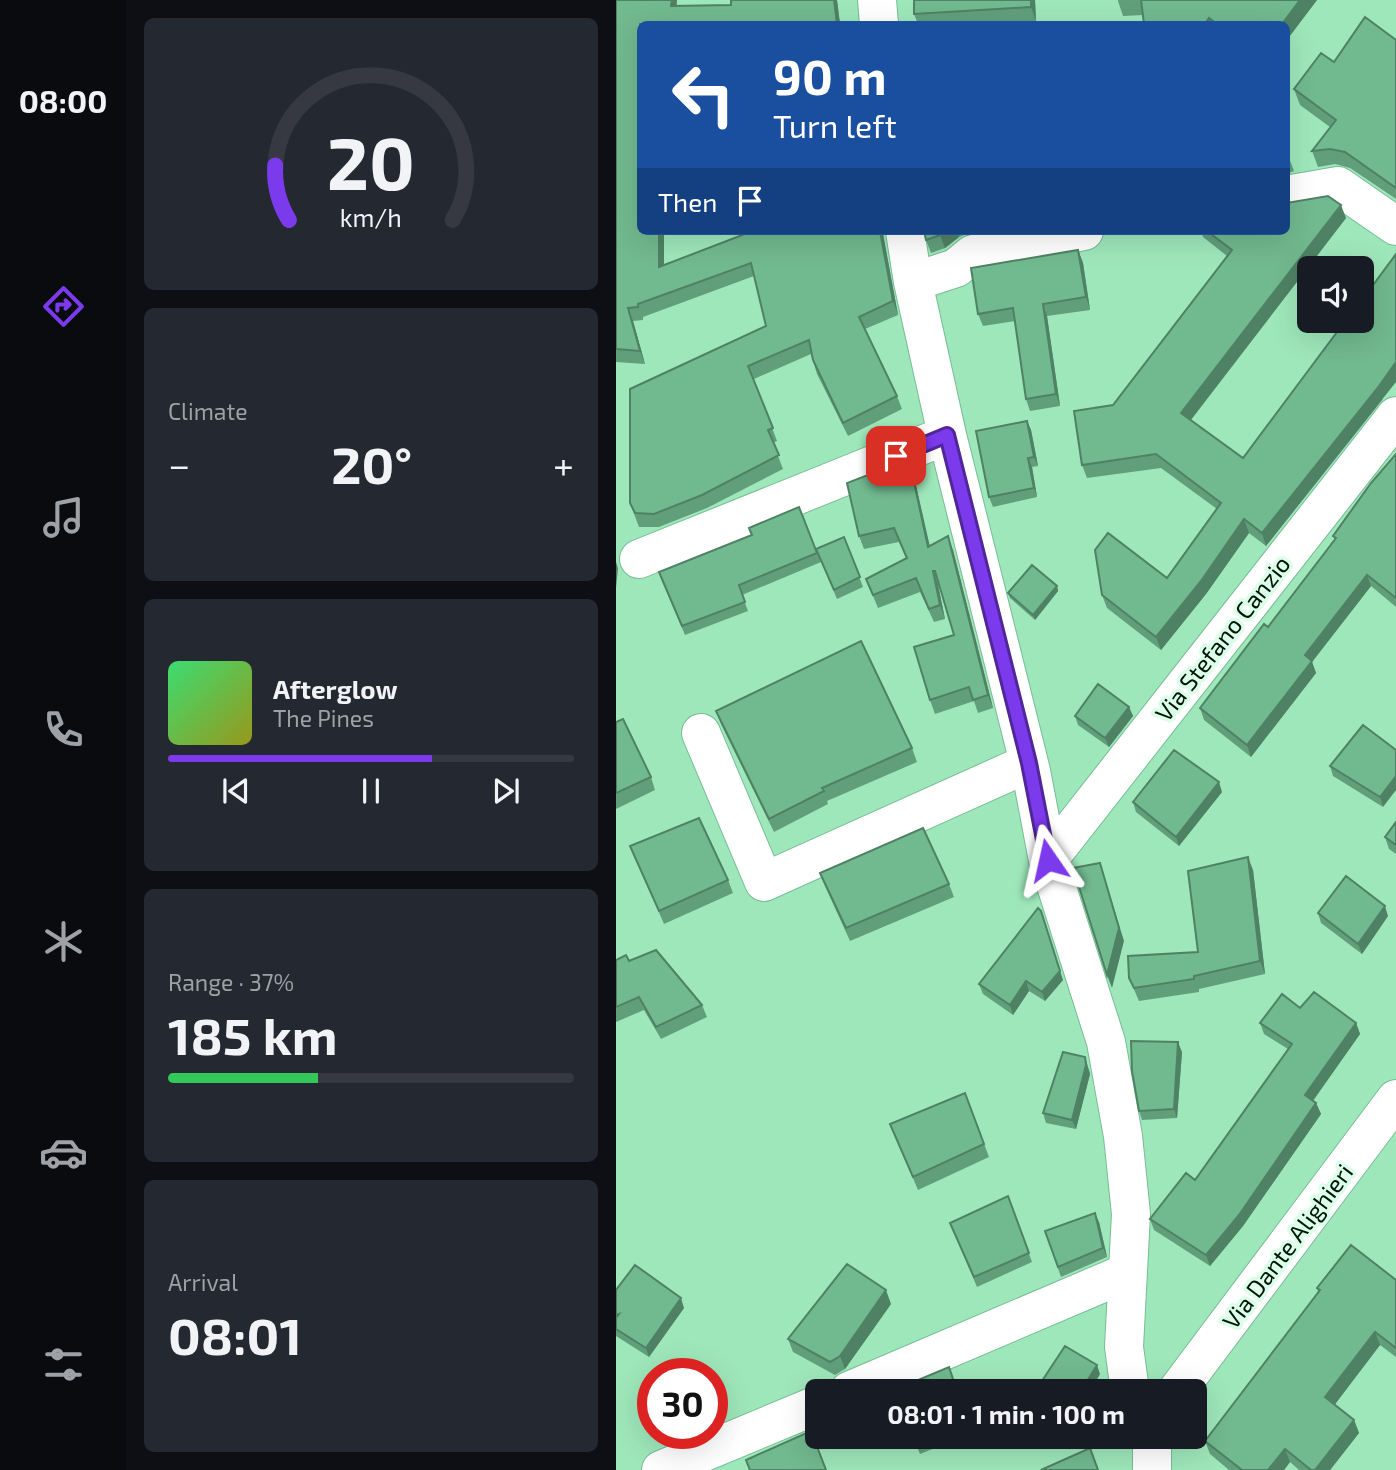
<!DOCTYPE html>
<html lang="en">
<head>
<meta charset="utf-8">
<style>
	body { margin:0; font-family:"Exo 2",sans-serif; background:#242831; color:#f1f3f6; height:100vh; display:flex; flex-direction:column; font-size:26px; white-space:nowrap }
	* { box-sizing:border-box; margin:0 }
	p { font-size:23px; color:#9ea1a6 }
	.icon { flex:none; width:38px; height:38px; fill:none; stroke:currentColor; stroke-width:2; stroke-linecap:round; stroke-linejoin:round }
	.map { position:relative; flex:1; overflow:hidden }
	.sheet { display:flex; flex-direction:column; gap:18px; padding:18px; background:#0d0f14; width:490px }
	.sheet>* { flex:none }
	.banner { position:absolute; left:21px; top:21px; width:653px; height:214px; border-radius:10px; box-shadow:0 7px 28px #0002; background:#1a4fa0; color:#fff; overflow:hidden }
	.fabs { position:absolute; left:681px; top:256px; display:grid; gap:14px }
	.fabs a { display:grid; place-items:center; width:77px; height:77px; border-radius:10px; background:#171b24; box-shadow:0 7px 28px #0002; font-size:35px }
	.speed { position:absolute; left:21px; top:1358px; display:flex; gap:14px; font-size:35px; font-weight:700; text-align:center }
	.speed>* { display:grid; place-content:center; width:91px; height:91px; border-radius:50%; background:#171b24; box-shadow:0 7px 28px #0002; line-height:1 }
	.speed .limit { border:10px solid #d22; background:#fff; color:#111 }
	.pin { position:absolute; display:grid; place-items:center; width:60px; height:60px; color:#fff; margin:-30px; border-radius:14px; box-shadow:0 4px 10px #0006 }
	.me { position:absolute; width:77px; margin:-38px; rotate:349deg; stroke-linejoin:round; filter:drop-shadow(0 0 5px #0008) }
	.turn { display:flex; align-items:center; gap:24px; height:147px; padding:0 21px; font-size:32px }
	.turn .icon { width:91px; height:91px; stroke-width:2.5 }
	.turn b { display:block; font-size:49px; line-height:60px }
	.then { display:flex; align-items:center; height:66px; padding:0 21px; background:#0003; gap:14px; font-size:26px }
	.big { font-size:52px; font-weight:700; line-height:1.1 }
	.sheet .tile { flex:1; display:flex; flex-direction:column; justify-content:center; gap:10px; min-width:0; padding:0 24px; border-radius:10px; background:#242831 }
	.sheet .dial { align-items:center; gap:0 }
	.dial svg { height:182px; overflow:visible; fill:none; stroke:#363941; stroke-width:7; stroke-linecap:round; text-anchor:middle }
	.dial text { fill:#f1f3f6; stroke:none }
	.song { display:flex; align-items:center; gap:21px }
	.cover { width:84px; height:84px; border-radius:10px; background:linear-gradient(135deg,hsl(140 70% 55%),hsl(60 70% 35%)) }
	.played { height:7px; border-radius:4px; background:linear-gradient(90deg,#7c3aed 65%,#363941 65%) }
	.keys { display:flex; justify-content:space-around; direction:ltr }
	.heat { display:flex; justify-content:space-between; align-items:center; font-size:38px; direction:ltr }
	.charge { height:10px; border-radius:5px; background:linear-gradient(90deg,#34c759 37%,#363941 0) }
	.trip { position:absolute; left:189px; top:1379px; width:402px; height:70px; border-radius:10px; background:#171b24; box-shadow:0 7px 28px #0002; font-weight:700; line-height:70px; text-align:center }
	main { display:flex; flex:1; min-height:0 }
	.dock { display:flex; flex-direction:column; width:126px; justify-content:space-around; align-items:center; background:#090b0e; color:#9ea1a6 }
	.dock .icon { width:49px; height:49px }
	.dock .selected { color:#7c3aed }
	.dock b { font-size:32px; color:#f1f3f6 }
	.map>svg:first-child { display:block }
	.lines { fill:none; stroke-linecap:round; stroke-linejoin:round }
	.minor-casing { stroke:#76bd93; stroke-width:40 }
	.minor { stroke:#fff; stroke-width:38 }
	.wall { fill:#619f7b }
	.shaded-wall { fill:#4f8264 }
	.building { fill:#71b98f; stroke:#4f8264; stroke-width:2 }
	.route-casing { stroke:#51269a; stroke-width:18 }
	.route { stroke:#7c3aed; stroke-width:12 }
	.labels { text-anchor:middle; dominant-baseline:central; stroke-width:7; stroke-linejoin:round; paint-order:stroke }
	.street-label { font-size:24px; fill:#001507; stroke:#dbffe8 }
</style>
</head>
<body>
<main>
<nav class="dock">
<b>08:00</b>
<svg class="icon selected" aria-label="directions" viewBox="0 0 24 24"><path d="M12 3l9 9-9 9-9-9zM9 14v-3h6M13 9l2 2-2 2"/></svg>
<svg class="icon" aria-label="music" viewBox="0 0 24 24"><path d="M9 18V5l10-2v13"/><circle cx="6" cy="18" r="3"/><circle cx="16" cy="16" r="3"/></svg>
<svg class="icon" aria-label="phone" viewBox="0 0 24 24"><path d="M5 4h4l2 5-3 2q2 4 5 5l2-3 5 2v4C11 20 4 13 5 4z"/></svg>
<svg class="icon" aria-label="climate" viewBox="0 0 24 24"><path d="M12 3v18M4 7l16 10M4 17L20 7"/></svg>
<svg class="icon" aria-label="car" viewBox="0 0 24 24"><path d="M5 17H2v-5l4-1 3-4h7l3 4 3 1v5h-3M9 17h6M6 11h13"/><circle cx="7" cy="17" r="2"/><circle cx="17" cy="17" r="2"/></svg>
<svg class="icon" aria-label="filters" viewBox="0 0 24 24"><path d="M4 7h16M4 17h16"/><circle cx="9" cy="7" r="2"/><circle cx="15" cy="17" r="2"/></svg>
</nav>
<section class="sheet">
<div class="tile dial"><svg viewBox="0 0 100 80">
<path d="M14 69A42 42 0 1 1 86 69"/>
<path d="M14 69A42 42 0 0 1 8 45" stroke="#7c3aed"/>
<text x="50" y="56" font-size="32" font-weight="700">20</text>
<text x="50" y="72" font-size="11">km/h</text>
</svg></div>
<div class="tile"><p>Climate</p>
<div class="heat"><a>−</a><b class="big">20°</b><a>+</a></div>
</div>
<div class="tile">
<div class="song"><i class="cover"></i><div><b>Afterglow</b><p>The Pines</p></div></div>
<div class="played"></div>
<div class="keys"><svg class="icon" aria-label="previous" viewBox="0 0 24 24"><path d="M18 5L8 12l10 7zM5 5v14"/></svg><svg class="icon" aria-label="pause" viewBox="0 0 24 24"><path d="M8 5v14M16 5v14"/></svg><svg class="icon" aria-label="next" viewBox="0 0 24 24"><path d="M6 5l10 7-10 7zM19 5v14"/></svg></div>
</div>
<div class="tile"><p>Range · 37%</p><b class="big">185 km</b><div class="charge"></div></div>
<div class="tile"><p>Arrival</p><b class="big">08:01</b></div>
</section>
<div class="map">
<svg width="780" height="1470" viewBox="0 0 780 1470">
	<rect width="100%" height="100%" fill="#9ee7bb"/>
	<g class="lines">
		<defs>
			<path id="minor" d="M261 0 263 24
				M670 195 722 186 780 226
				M289 231 297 282 331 435 415 771 432 860 490 1042 507 1136 515 1214 508 1347 514 1391
				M297 282 340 268 357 254 468 231
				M23 559 331 435
				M85 733 148 882 413 763
				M432 860 780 416
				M233 1391 510 1273
				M561 1391 780 1099
				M534 1437 536 1441V1470
				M45 1470 201 1405"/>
		</defs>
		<use href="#minor" class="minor-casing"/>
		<use href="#minor" class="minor"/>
	</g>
	<path class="wall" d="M0 0 61 6 115 5V0H221L224 24H24V231H48V265L267 234 282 315 249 329 281 396 286 409 232 436 201 374 195 354 138 379 161 441 157 443 167 469 91 508 43 527H23L14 503 150 326 138 276 27 317V320L17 321 29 364 0 362Z
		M298 0H419L420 21 348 24H302L298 14Z
		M502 0H701L670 41V24H528L527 15 507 16 502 1Z
		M780 40V199L734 168 719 164 702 167 696 151 714 127 684 105 678 89 718 62Z
		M670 156 673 158 678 171 670 174Z
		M730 218 575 420 627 458 767 399 650 546 633 533 590 594 545 650 491 608 486 595 551 578 601 509 545 468 471 478 466 465 497 405 611 256 587 237 585 231H670Z
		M308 231H357L343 237 329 248 315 253 310 240Z
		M462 250 467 263 474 310 431 316 444 406 414 411 410 399 399 321 367 326 362 314Z
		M411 421 415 430 422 466 416 467 421 497 377 507 373 497Z
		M780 454V607L755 586 696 662 700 673 635 757 588 720 584 708 652 627 719 540 717 536Z
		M297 472 313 546 337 550 377 708 362 713 358 701 319 714 314 700 338 635 323 584 322 585 329 619 318 622 304 592 262 608 250 579 290 558 283 542 248 549 243 536Z
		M183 507 205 562 126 595 132 611 69 635 46 581 136 535Z
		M228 537 247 587 221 599 200 549Z
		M441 586 442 591 419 620 394 598 392 593Z
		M513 707 517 716 493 747 462 725 459 716Z
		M100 711 296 748 301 762 211 801 212 804 158 832 105 724Z
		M0 722 35 777 39 790 0 809Z
		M747 725 767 807 717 776 714 766Z
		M606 792 563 846 520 812 517 802Z
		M780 822V854L773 849 769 837Z
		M14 846 112 880 117 893 48 924Z
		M637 870 649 974 583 989V992L523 1001 513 978 582 952Z
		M204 873 333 884 338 897 234 941 209 886Z
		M702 913 772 916 746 954 705 923Z
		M0 960 13 961 86 1005 91 1017 45 1039 28 1010 0 1022Z
		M447 980 429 1001 413 991 397 1015 367 994 363 984Z
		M684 1008 740 1023 744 1034 697 1101 700 1103 705 1114 627 1226 594 1266 538 1230 534 1219 579 1180 672 1049 648 1034 644 1023Z
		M566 1052 561 1118 526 1120 523 1111Z
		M469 1057 474 1074 460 1129 430 1123 427 1113Z
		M349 1093 373 1157 302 1190 274 1124Z
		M392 1196 416 1262 361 1287 334 1223Z
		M483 1222 491 1257 445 1277 429 1231Z
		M780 1280V1357L764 1345 718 1405 738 1420 743 1433 714 1470H683L674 1462 668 1470H613L594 1454 589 1441 702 1293 701 1288Z
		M0 1290 68 1308 33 1357 0 1336Z
		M275 1304 229 1369 219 1375 177 1352 172 1339Z
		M484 1374 474 1391H431L429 1390 426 1381Z
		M297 1437H346L304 1454Z"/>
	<path class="shaded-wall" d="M56 0H61L60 19 55 6Z
		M218 0H221L224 24H221Z
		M415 0H419L420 21 415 7Z
		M684 0H701L670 41V24H666Z
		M593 18 595 24H589Z
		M725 205 730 218 570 426 565 413Z
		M43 231H48V281L43 267Z
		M264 231H268L267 234 282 315 277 301Z
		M330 231H341L343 237 329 248 324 235Z
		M462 250 467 263 474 310 470 297Z
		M427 304 431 316 444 406 440 394Z
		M12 308 17 321 29 364 24 351Z
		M780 362V382L650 546 646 533Z
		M411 421 415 430 422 466 418 457Z
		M412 458 416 467 421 497 418 488Z
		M293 459 297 472 317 560 312 547Z
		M628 519 633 533 590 594 545 650 540 637Z
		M332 536 337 550 377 708 372 695Z
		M0 562 2 568 0 588Z
		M317 571 322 585 329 619 324 605Z
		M751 575 755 586 696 662 700 673 635 757 631 745 689 655Z
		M441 586 442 591 419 620 417 615Z
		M513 707 517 716 493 747 489 738Z
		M780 776V790L767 807 764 797Z
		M603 782 606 792 563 846 560 837Z
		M632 857 637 870 649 974 644 961Z
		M484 863 508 941 496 988 491 975Z
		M769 906 772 916 746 954 742 944Z
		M428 920 447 980 429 1001 426 992Z
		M410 981 413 991 397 1015 394 1005Z
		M740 1023 744 1034 693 1106 689 1095Z
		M562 1042 566 1052 561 1118 558 1109Z
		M469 1057 474 1074 460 1129 456 1120Z
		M700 1103 705 1114 627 1226 594 1266 590 1255Z
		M479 1213 483 1222 491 1257 487 1248Z
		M270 1290 275 1304 229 1369 224 1356Z
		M65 1298 68 1308 33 1357 30 1348Z
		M759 1332 764 1345 714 1411 709 1397Z
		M481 1365 484 1374 474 1391H465Z
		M738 1420 743 1433 714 1470H699Z
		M669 1449 674 1462 668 1470H652Z"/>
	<path class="building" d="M0 0H56L55 6 115 5V0H218L221 24H24V231H43V267L129 234 128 231H264L277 301 243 317 281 396 227 423 197 360 193 340 132 366 157 428 152 430 163 455 86 495 38 514 19 513 14 503V389L150 326 135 263 22 304V307L12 308 24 351 0 349Z
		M298 0H415V7L298 14Z
		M525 0H684L666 24H601L593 18 589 24H528Z
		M749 17 780 40V188L729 152 714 149 696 151 720 120 678 89 705 53 718 62Z
		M712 196 725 205 565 413 627 458 730 320H746V300L780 254V362L763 386 646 533 628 519 585 581 540 637 486 595 479 550 492 533 551 578 605 503 540 454 466 465 458 411 497 405 616 250 591 231H670V203Z
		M308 231H330L324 235 310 240Z
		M462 250 470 297 427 304 440 394 410 399 397 308 362 314 355 268Z
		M411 421 418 457 412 458 418 488 373 497 360 431Z
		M780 454V598L751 575 689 655 696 661 631 745 584 708 648 624 652 627 720 538 717 536 755 483Z
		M293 459 312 547 332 536 372 695 357 700 353 687 314 700 298 647 338 635 319 571H317L324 605 313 609 300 578 257 595 250 579 291 558 278 528 243 536 231 483Z
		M183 507 201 553 123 585 129 602 66 626 43 572 136 535 133 528Z
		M228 537 244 577 218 590 200 549Z
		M416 565 441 586 417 615 392 593Z
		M245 641 296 748 206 788 208 791 153 819 100 711Z
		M482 684 513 707 489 738 459 716Z
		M7 719 35 777 0 793V722Z
		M747 725 780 750V776L764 797 714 766Z
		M558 750 603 782 560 837 517 802Z
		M83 818 112 880 43 911 14 846Z
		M780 822V845L769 837Z
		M307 828 333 884 230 928 204 873Z
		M632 857 644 961 578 976V979L518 988 513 978 512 956 582 952 572 871Z
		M484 863 503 928 491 975 457 868Z
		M730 876 769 906 742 944 702 913Z
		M422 908 425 911 444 971 426 992 410 981 394 1005 363 984Z
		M40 950 86 1005 40 1027 23 997 0 1007V960L10 955 13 961Z
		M698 992 740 1023 689 1095 700 1103 623 1215 590 1255 534 1219 570 1173 579 1180 676 1044 644 1023 666 994 684 1008Z
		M515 1041 562 1042 558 1109 523 1111 516 1071Z
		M447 1052 469 1057 470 1065 456 1120 427 1113Z
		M349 1093 368 1144 297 1177 274 1124Z
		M392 1196 413 1253 358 1277 334 1223Z
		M479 1213 487 1248 442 1267 429 1231Z
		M735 1245 780 1280V1348L759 1332 709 1397 738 1420 699 1470H695L669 1449 652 1470H626L589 1441 704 1290 701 1288Z
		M231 1264 270 1290 224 1356 214 1362 172 1339Z
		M19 1265 65 1298 30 1348 0 1329V1318L3 1314 0 1315V1290Z
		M449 1346 481 1365 465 1391H442L426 1381Z
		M333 1367 341 1391H279L278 1390Z
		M195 1431 210 1470H134L130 1460Z
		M298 1437H320L301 1445Z
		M474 1448 482 1470H425Z"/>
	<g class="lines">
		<defs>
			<path id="route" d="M280 456 331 435 413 763 432 860"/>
		</defs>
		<use href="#route" class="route-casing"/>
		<use href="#route" class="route"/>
	</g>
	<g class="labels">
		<g class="street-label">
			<text transform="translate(606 638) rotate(-52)">Via Stefano Canzio</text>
			<text transform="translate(671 1246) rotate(-53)">Via Dante Alighieri</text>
		</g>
	</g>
</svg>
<div class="fabs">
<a><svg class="icon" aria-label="sound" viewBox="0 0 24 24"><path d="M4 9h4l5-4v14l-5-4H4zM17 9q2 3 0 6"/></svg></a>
</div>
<div class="speed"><div class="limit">30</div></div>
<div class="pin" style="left:280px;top:456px;background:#d93025"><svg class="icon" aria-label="arrive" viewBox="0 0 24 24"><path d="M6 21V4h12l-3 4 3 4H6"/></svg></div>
<svg class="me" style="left:432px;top:860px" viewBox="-20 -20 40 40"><path d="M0-17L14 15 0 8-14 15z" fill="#7c3aed" stroke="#fff" stroke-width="4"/></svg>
<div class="trip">08:01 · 1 min · 100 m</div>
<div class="banner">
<div class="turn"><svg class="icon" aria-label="left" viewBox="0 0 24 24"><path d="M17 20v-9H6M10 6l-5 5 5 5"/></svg><div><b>90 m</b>Turn left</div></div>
<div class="then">Then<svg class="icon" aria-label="arrive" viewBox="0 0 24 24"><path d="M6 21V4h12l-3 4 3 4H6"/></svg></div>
</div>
</div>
</main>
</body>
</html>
